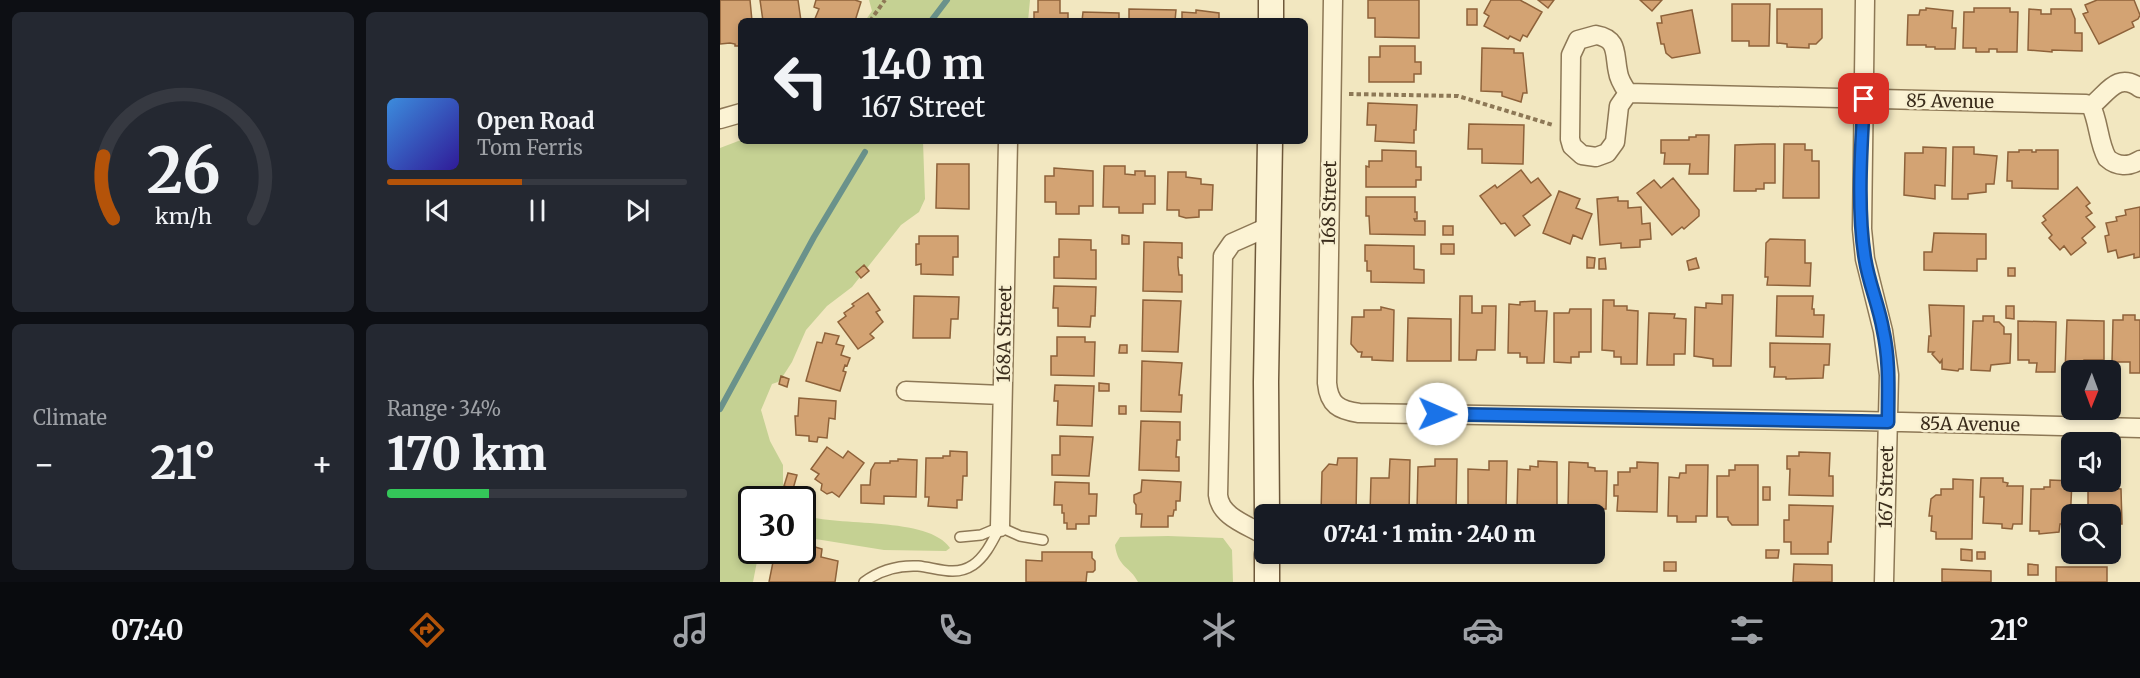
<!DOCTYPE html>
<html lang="en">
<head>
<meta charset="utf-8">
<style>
	body { margin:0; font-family:Merriweather,serif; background:#242831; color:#f1f3f6; height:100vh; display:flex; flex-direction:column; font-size:22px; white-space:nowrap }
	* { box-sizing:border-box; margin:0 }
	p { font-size:20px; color:#9ea1a6 }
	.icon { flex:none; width:33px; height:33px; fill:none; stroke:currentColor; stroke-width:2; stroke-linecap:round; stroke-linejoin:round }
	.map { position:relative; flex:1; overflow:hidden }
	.sheet { display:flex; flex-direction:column; gap:12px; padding:12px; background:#0d0f14; width:720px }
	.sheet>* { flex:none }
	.hud { position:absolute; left:18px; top:18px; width:570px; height:126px; border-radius:9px; box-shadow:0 3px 9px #0003; background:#171b24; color:#f1f3f6; overflow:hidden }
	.needle { width:39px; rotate:181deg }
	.buttons { position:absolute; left:1341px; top:360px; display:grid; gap:12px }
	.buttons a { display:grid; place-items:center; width:60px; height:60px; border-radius:9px; background:#171b24; box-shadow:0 3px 9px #0003; font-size:30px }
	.speed { position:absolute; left:18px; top:486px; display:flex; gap:12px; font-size:30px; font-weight:700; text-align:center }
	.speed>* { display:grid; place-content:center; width:78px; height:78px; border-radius:50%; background:#171b24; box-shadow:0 3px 9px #0003; line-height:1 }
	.speed .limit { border:3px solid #111; border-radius:9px; background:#fff; color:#111 }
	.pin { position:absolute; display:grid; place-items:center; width:51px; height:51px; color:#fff; margin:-26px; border-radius:12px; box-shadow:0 3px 9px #0006 }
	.me { position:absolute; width:66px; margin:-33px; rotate:91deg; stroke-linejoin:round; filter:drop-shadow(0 0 4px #0008) }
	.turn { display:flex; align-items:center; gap:21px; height:126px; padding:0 24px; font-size:27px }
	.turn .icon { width:78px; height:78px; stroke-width:2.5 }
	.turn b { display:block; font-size:42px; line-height:51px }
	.big { font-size:45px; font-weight:800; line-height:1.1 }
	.sheet .card { flex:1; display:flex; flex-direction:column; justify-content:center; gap:9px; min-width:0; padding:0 21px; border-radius:9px; background:#242831 }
	.sheet .dial { align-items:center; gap:0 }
	.dial svg { height:156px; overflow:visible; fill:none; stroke:#363941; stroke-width:7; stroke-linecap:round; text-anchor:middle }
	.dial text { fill:#f1f3f6; stroke:none }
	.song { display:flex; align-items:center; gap:18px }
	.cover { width:72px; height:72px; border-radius:9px; background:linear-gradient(135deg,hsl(210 70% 55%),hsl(250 70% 35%)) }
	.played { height:6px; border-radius:3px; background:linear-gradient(90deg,#b45309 45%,#363941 45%) }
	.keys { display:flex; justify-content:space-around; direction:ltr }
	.heat { display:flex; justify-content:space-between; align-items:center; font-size:33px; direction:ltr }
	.charge { height:9px; border-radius:4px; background:linear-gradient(90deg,#34c759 34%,#363941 0) }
	.sheet .tiles { flex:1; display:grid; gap:12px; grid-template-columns:repeat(2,1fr) }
	.trip { position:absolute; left:534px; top:504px; width:351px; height:60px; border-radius:9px; background:#171b24; box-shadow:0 3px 9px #0003; font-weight:800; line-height:60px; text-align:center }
	.tab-bar { display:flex; height:96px; justify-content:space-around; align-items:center; background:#090b0e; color:#9ea1a6 }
	.tab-bar .icon { width:42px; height:42px }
	.tab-bar .active { color:#b45309 }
	.tab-bar b { font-size:27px; color:#f1f3f6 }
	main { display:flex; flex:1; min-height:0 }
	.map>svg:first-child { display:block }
	.green { fill:#c5d193 }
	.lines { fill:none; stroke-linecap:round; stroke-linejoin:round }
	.stream { stroke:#6a928b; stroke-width:6 }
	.building { fill:#d3a373; stroke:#8e623a; stroke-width:1.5 }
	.service-casing { stroke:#8d7856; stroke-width:12 }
	.minor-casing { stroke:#8d7856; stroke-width:21 }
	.secondary-casing { stroke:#6e583a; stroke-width:27 }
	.path { stroke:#8d7856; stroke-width:4; stroke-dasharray:4.5 3; stroke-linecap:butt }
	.service { stroke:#fcf3d4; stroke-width:9 }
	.minor { stroke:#fcf3d4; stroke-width:18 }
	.secondary { stroke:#fcf3d4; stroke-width:24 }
	.route-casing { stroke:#114b97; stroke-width:15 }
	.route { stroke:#1a73e8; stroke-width:10 }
	.labels { text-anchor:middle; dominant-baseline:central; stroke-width:5; stroke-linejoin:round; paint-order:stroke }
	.street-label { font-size:18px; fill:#3b2d1c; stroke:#f8f0d1 }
</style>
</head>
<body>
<main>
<section class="sheet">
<div class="tiles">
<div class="card dial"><svg viewBox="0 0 100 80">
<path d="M14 69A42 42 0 1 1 86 69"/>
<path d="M14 69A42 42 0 0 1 9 37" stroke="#b45309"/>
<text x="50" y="56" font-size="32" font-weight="700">26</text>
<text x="50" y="72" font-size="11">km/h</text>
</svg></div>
<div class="card">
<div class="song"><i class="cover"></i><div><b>Open Road</b><p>Tom Ferris</p></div></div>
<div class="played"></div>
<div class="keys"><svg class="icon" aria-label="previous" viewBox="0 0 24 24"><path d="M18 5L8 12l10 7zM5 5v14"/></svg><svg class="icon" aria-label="pause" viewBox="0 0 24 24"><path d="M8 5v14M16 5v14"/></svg><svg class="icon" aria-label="next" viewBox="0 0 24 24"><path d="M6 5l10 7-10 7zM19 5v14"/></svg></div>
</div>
<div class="card"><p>Climate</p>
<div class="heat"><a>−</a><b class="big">21°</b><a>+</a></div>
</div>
<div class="card"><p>Range · 34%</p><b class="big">170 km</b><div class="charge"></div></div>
</div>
</section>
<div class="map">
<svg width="1420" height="582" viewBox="0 0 1420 582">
	<rect width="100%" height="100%" fill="#f2e7c0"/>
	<path class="green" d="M149 0H310L308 21H145L152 11Z
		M21 140 203 141 205 199 199 212 181 225 132 287 107 306 86 330 72 362 63 376 58 382 52 384 41 410 50 441 63 465V483L68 499 32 500V550L39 551 33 582H0V148Z
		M83 515C117 527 209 516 230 548L226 551 164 550 83 537Z
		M448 536 503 538 512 550 513 582H418C410 566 398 568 395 545L400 537Z"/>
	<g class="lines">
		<path class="stream" d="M211 21 227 0
			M0 409 94 237 145 152"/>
	</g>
	<path class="building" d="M0 0H30L32 21H21V46H15V44L10 43 0 44Z
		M40 0H78L81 21H43Z
		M96 0H135L141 2 135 21H94L99 9 94 7Z
		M318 0H340V13H348V21H314V12H318Z
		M648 0H699V38L655 37V18H648Z
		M771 0H800L822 12 807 37 803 35 800 41 790 36 788 39 764 26 769 16 764 13Z
		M818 0H834L828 8Z
		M920 0H942L932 11Z
		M1377 0H1414L1420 15 1418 19 1412 22 1414 27 1379 44 1363 14 1368 12 1365 5Z
		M1012 4H1050L1049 46H1029V41H1012Z
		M1206 8 1233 11 1232 28H1236L1235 49H1215V47H1206V45H1187L1188 15H1199L1200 10H1206Z
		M1254 8H1290V12H1298L1297 52H1277V49H1269V52H1256V48H1243L1244 12H1254Z
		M409 9 456 10 455 21H409Z
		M747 9H757V25H747Z
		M1057 9H1102V38L1096 44H1089V48L1067 47V44L1057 43Z
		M1309 9 1321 10V14H1331V9H1351L1355 19V33H1362V51L1332 50V52L1308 50Z
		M476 10 499 13V21H462V12L476 13Z
		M972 10 980 53 952 58 946 53 944 44H941L937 23H942L941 16Z
		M363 12 399 13V21H362Z
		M660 46H695V62H701V74H694V82H649V57H660Z
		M762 48 794 49V53H803L807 93H803L801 102 782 96V92L761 91Z
		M648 103 697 105 696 130H694V143L655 141 656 125H647Z
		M749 124 804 125 803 164 762 163V149H748Z
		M976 135H989L988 174H969L970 164H944L945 153H941V140H969V137H976Z
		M1043 144H1055V183H1044V189H1036V191H1014L1015 145Z
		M1064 144H1085V150H1092V161H1099V198H1063Z
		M1203 147 1226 148 1225 186 1215 185V199L1184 195 1185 153H1203Z
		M1233 147H1254V154L1277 156 1274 184H1266V192L1248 194V199H1232Z
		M662 150 696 151V167H701V180H696V187H646V166L649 167V161H662Z
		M1299 150H1312V152H1316V150H1338V189L1292 188V181H1287L1288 152H1299Z
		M217 164H249V209L216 208Z
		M384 166H405V174L415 175V171H425V176H435V204H423V213H399V207H383Z
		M334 168 373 171V206H359V214H336V202H325V176H334Z
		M801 170 811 183 818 178 831 195 803 216 810 225 795 236 785 223 781 224 760 196 775 185 777 188Z
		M448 172H466V177L481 179V184L493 185 492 210H479V217L466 218 459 216V210H447Z
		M953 178 979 210V216L964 229 962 227 952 235 917 193 934 180 941 188Z
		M1357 187 1370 203 1366 206 1372 213 1366 217 1375 227 1362 238 1366 243 1351 255 1344 246 1340 250 1329 238 1332 235 1322 223 1326 220 1323 216Z
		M839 191 860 199 856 208 872 214 862 239 853 235 850 244 823 233Z
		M646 197H695V212H697V219H694L695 221H705V235L650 234 649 216H646Z
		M898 197V201H908V208L921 207 922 224 930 223 931 239 920 240V247L901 248V243L880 245 877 199Z
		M1420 207V257L1414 258V254L1398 258 1396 250 1388 252 1385 236 1389 235 1386 223 1397 221 1396 217 1406 215 1405 210Z
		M723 226H733V235H723Z
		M1214 233 1266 234V259H1257V271L1204 270V252H1212Z
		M402 235 409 236V244H402Z
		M199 236H238V257H233V275L201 274V264L196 265V244H199Z
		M339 239 371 240V250H376V279L334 278V257H339Z
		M1050 239 1085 240V263H1091L1090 286 1047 285 1048 277H1045L1046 243Z
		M424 242 462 243V258L458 257V266L459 275H462V292L423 291Z
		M721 244H734V254H721Z
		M645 245 694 246V269L704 270V283L651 282V271H647V261H645Z
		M867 257 875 258 874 268H867Z
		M885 258 886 269H879V259Z
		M976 258 979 268 969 270 967 261Z
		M144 265 149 271 141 278 136 272Z
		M1288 268H1295V276H1288Z
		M334 286 376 287 375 316H371L370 327 338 326V308H333Z
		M148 293 160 310 156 312 163 322 150 334 154 338 138 349 118 322 126 316 124 313 134 306 132 304Z
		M1002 295H1013L1011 366H993V359L974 356 975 307 986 308V303L1002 304Z
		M194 296 239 297 238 319H231L230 338H193Z
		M740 296H752V313H762V306H776L775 350H757L756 360H739Z
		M1057 296H1093L1092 309H1094V315H1104L1103 337 1056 336Z
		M423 300 461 301 458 352 422 351Z
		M883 300H894V306H907V310L918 311 917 364H901V357H894V351L882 350Z
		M815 301V311H827L824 363H807V357H800V353H788L789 304 800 305V302Z
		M1209 305 1244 306 1243 369H1239L1238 371 1222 369V360L1220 363 1212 354 1214 352H1208L1209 336H1211Z
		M1286 306H1294V319L1286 318Z
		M661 307 674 310 673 361 652 360V357H641L642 352H638L631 344 632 317H644V310H661Z
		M850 309H871V352H859V357H851V363L834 362V313H849Z
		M929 313 955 314 954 318 966 319 965 354H954V365H927Z
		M1403 315H1415V320H1420V373H1410V362H1392L1393 320H1403Z
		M1263 316H1274V322H1279L1284 327V334H1291L1290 363 1271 365 1270 371 1251 370 1253 321H1263Z
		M688 318 731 319V361H687Z
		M1347 320 1384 321V360H1364V370L1345 372Z
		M1298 321 1336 322 1335 372H1316L1317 363H1309V360H1298Z
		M105 333 119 336 116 344 124 346 121 355 130 358 127 366 125 365 123 371 126 372 120 391 86 381 97 342 102 343Z
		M337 337H365V342H375L374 376 331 375V356H337Z
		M1050 343 1110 344 1109 365H1104L1103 378 1066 379V377H1054L1055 367H1050Z
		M400 345H407V353H399Z
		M422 361 462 363 459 395H462L461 412 421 411Z
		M61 376 69 379 67 387 59 384Z
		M379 383 389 384V391H379Z
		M335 385 374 386 372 426 337 425 338 401H334Z
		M79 398 116 401 115 419 109 418 107 438 98 437 97 442 89 441V436L76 435 75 416H78Z
		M399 406H406V414H399Z
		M421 421 460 422V440H457L456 457H459V471L419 470Z
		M340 436 373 437 369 476 332 475V455H340Z
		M107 447 123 458 128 451 144 463 119 497 112 492 107 494 101 490 102 484 95 479 99 474 91 469Z
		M230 451 247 452V476H243L242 500H237V508L208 506 209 497H205L206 458H223V456H230Z
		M1079 452 1110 453 1109 476H1113V496L1069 495 1070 469H1067V456H1079Z
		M618 458H637L636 514H601L602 472 609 464 617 465Z
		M178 459 197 460 196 497 164 496V504L141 503V485H150L151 470 155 463H170V461H178Z
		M670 459 690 460 689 514H650L651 478H669Z
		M715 459H737L736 511H726V513H703V510H697L698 467 715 466Z
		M769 461H787L786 509 748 508V469L769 470Z
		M818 461 837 462V510H797L798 469 810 470V466L818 467Z
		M849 462 868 463V467L875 468V471H887L886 509H880V513H870V509L848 508Z
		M917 462 938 463 937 512 897 511 898 496H894V485H898V472H910V468H917Z
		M966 465H988L987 516H976V522H957V516H948L949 477 959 478 960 473H966Z
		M1015 465H1038V525H1012L1008 520V517H997V476H1009V470H1015Z
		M68 473 77 475 73 489 64 486Z
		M1261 478H1283V482L1288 483 1287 486H1303L1302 524H1293L1292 529 1282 528V524L1263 523 1264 497H1260Z
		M1233 479 1253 480 1252 539H1216V532L1211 531 1212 516H1209L1211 499 1216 495H1221V489H1233Z
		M422 480 461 482 460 501H456V510H454L453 516H448V527H421L422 514H416V505L414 502V495L421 492Z
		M1330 480 1352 481 1350 524H1340L1339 532 1319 534V531H1310L1311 489H1324V487H1330Z
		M335 482 369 483V494H377L376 516H369V524H356V529H347V523H344V513H342V505H334Z
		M1368 482H1388V488L1401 489 1402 524H1400V541H1390V514H1368Z
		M1043 487H1050V500H1043Z
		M1069 505 1113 506 1111 542H1108V554H1071V542H1064V520H1069Z
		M82 543 102 549 101 557 118 561 115 582H49L53 562 40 560 41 550H82Z
		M1241 549 1252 550V561L1241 560Z
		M1046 550H1059L1058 558H1046Z
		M322 552H372V558L375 561V570L373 572H367L366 582H306V560L322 561Z
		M1257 552H1265V559H1257Z
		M944 562H956V571H944Z
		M1074 564 1112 565V582H1073Z
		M1308 564 1318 565V575H1308Z
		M1336 567H1387V582H1336Z
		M1222 569 1271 571V582H1222Z"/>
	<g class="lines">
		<defs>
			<path id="service" d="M280 527 300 536 323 540
				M240 537 261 535 280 527
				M144 582C160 570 178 565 198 566 217 568 235 577 253 565 266 556 273 540 280 527"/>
			<path id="minor" d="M613 0 607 383C609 405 619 410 639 413L1141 421 1420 428
				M1145 0 1142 229 1145 259 1163 331 1169 375 1164 582
				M876 35C899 39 894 54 898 72 899 80 904 87 908 93L899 106 895 142 887 153 876 157 862 155 852 146 850 139 851 55 858 40Z
				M908 93 1366 104 1371 106C1379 122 1378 142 1387 158 1397 167 1409 167 1420 160
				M1371 106C1387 94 1397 71 1420 88
				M0 119 21 113
				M186 391 282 395
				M280 527 288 141
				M544 535C528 525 500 517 498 495L503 256 512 243 548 227"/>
			<path id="secondary" d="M551 21V0
				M547 514 546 382 550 141
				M547 582V554"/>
		</defs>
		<use href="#service" class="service-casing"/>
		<use href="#minor" class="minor-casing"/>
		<use href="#secondary" class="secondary-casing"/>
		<path class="path" d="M150 21 165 0
			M629 94 738 96 833 125"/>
		<use href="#service" class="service"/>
		<use href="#minor" class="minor"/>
		<use href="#secondary" class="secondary"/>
	</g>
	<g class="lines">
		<defs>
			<path id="route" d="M717 414 1168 422C1168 391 1170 361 1163 330 1159 306 1149 284 1145 259 1137 211 1141 148 1144 99"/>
		</defs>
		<use href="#route" class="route-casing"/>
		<use href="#route" class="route"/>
	</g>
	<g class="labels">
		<g class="street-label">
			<text transform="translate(1230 101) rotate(1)">85 Avenue</text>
			<text transform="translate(609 203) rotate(-89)">168 Street</text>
			<text transform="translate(284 334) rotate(-89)">168A Street</text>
			<text transform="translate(1250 424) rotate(1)">85A Avenue</text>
			<text transform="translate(1166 487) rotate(-89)">167 Street</text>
		</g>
	</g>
</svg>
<div class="buttons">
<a><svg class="needle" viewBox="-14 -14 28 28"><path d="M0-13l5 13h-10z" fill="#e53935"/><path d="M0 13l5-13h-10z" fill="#9ea1a6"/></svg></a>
<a><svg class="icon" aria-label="sound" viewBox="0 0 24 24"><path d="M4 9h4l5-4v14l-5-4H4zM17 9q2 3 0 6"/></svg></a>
<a><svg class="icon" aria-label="search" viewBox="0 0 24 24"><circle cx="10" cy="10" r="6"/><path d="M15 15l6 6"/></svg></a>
</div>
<div class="speed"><div class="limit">30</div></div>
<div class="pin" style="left:1144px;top:99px;background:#d93025"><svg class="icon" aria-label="arrive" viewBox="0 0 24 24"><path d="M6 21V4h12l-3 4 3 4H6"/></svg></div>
<svg class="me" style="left:717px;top:414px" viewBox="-20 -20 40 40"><circle r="19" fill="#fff"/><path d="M0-13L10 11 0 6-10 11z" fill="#1a73e8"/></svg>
<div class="trip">07:41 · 1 min · 240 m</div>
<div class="hud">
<div class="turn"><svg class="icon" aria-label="left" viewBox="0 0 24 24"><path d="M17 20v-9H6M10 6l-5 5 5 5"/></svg><div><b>140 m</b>167 Street</div></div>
</div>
</div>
</main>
<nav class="tab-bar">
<b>07:40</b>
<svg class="icon active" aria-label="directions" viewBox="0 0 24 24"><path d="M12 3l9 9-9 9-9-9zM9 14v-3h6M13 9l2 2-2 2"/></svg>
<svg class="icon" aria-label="music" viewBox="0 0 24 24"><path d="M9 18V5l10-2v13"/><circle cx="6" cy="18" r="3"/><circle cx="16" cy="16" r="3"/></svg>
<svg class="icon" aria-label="phone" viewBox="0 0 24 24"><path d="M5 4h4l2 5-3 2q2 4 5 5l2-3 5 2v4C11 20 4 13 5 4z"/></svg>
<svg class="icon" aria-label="climate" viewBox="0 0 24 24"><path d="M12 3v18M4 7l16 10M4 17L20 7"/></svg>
<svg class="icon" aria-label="car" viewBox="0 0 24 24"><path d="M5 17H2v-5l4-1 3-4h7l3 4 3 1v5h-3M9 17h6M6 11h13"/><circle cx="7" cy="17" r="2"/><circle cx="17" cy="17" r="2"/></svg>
<svg class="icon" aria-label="filters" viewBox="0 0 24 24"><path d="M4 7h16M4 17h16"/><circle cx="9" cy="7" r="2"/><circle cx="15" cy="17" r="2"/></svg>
<b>21°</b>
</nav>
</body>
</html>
